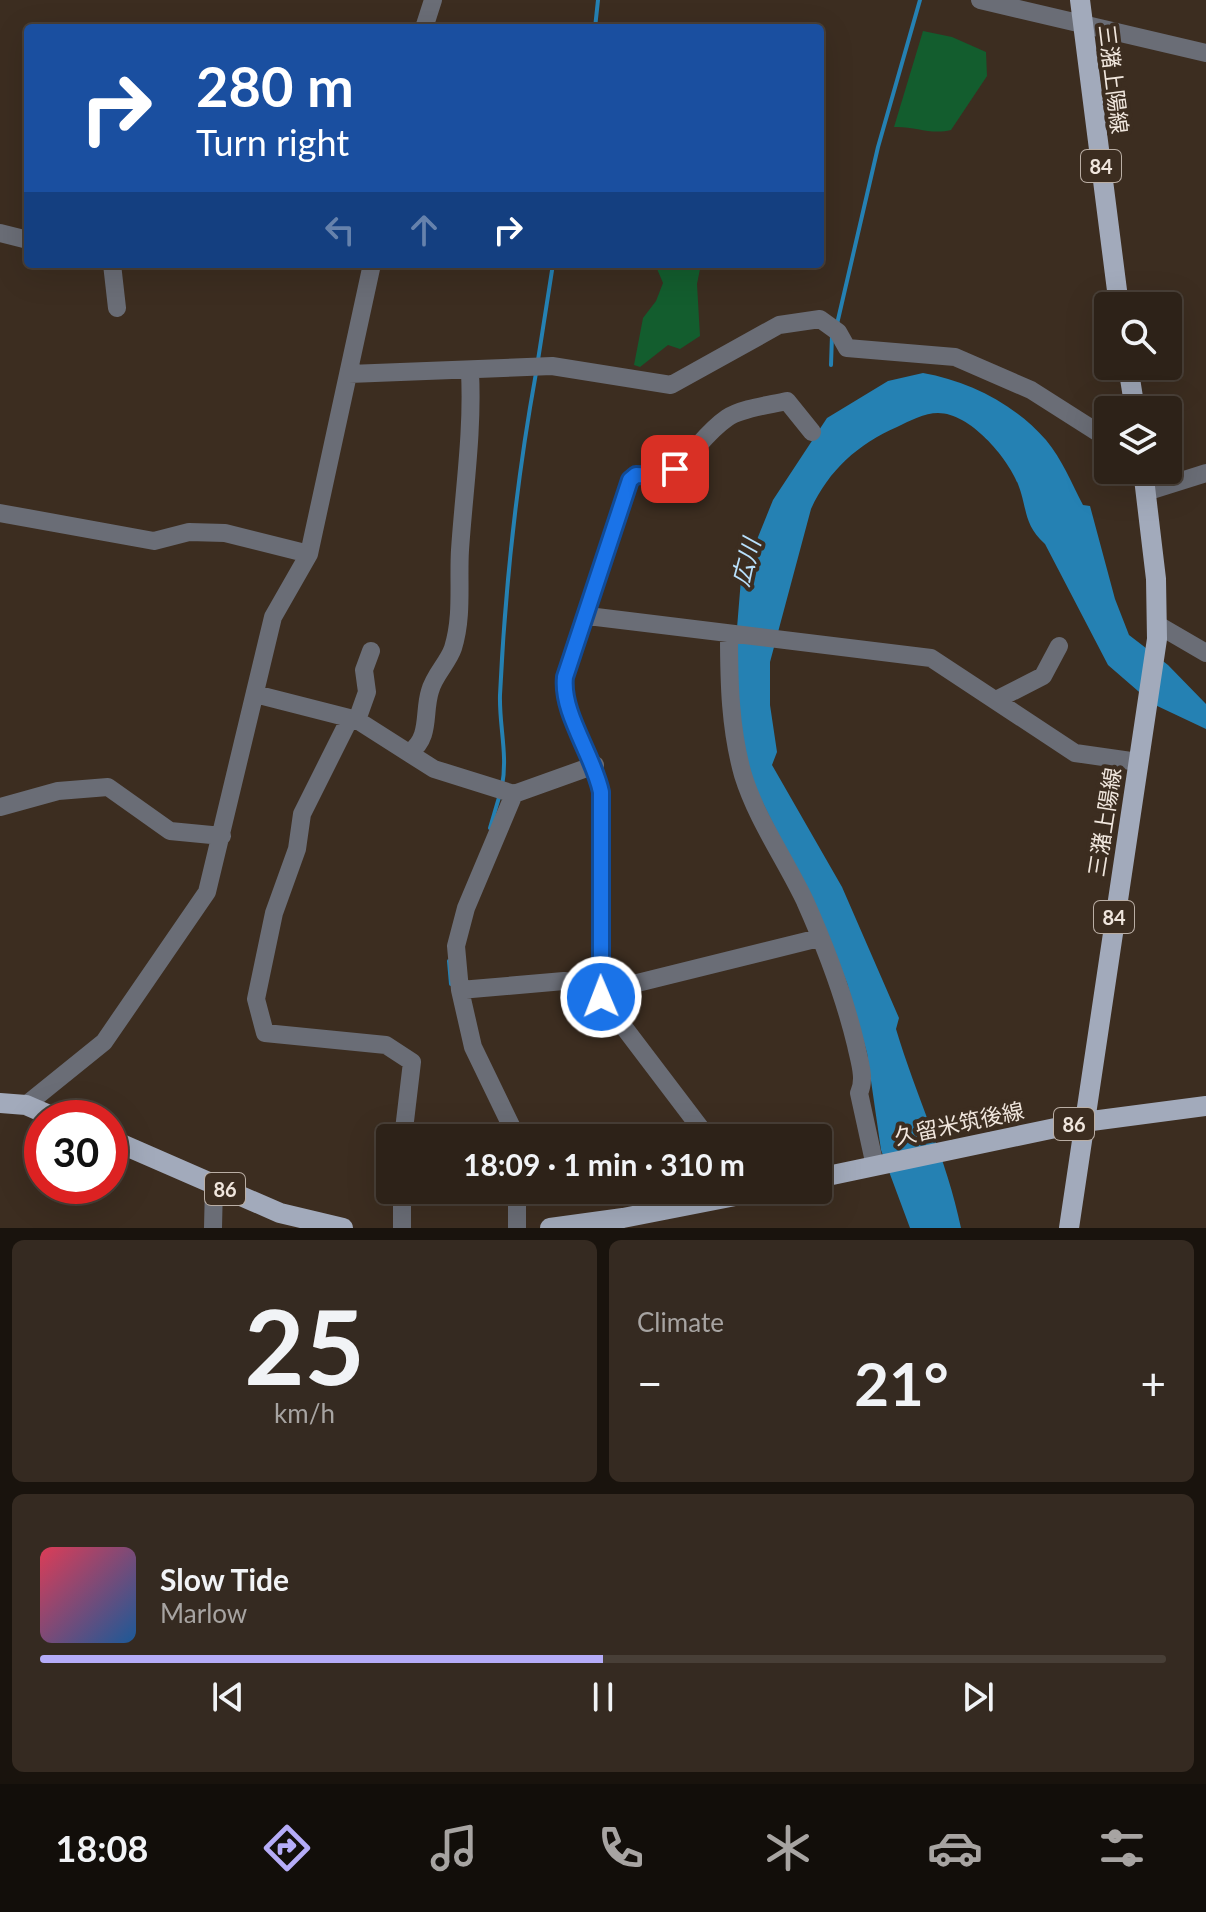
<!DOCTYPE html>
<html lang="en">
<head>
<meta charset="utf-8">
<style>
	body { margin:0; font-family:Lato,"Noto Sans JP",sans-serif; background:#352a21; color:#f1f3f6; height:100vh; display:flex; flex-direction:column; font-size:30px; white-space:nowrap }
	* { box-sizing:border-box; margin:0 }
	p { font-size:26px; color:#a7a4a2 }
	.icon { flex:none; width:44px; height:44px; fill:none; stroke:currentColor; stroke-width:2; stroke-linecap:round; stroke-linejoin:round }
	.map { position:relative; height:1228px; overflow:hidden }
	.sheet { display:flex; flex-direction:column; gap:12px; padding:12px; background:#19130d; flex:1 }
	.sheet>* { flex:none }
	.hud { position:absolute; left:24px; top:24px; width:800px; height:244px; border-radius:8px; box-shadow:0 8px 32px #0002,0 0 0 2px #483f37; background:#1a4fa0; color:#fff; overflow:hidden }
	.buttons { position:absolute; left:1094px; top:292px; display:grid; gap:16px }
	.buttons a { display:grid; place-items:center; width:88px; height:88px; border-radius:8px; background:#2d2218; box-shadow:0 8px 32px #0002,0 0 0 2px #483f37; font-size:40px }
	.speed { position:absolute; left:24px; top:1100px; display:flex; gap:16px; font-size:40px; font-weight:700; text-align:center }
	.speed>* { display:grid; place-content:center; width:104px; height:104px; border-radius:50%; background:#2d2218; box-shadow:0 8px 32px #0002,0 0 0 2px #483f37; line-height:1 }
	.speed .limit { border:12px solid #d22; background:#fff; color:#111 }
	.pin { position:absolute; display:grid; place-items:center; width:68px; height:68px; color:#fff; margin:-34px; border-radius:16px; box-shadow:0 4px 12px #0006 }
	.me { position:absolute; width:88px; margin:-44px; rotate:359deg; stroke-linejoin:round; filter:drop-shadow(0 0 6px #0008) }
	.turn { display:flex; align-items:center; gap:28px; height:168px; padding:0 40px; font-size:36px }
	.turn .icon { width:104px; height:104px; stroke-width:2.5 }
	.turn b { display:block; font-size:56px; line-height:68px }
	.lanes { display:flex; align-items:center; height:76px; padding:0 40px; background:#0003; justify-content:center; gap:40px; direction:ltr }
	.lanes .off { opacity:.35 }
	.big { font-size:60px; font-weight:700; line-height:1.1 }
	.sheet .card { flex:1; display:flex; flex-direction:column; justify-content:center; gap:12px; min-width:0; padding:0 28px; border-radius:12px; background:#352a21 }
	.sheet .dial { align-items:center; gap:0 }
	.dial b { font-size:104px; line-height:1 }
	.song { display:flex; align-items:center; gap:24px }
	.cover { width:96px; height:96px; border-radius:12px; background:linear-gradient(135deg,hsl(350 70% 55%),hsl(210 70% 35%)) }
	.played { height:8px; border-radius:4px; background:linear-gradient(90deg,#b5acf8 50%,#483f37 50%) }
	.keys { display:flex; justify-content:space-around; direction:ltr }
	.heat { display:flex; justify-content:space-between; align-items:center; font-size:44px; direction:ltr }
	.sheet .tiles { flex:1; display:grid; gap:12px; grid-template-columns:1fr 1fr }
	.card:last-child { grid-column:span 2 }
	.trip { position:absolute; left:376px; top:1124px; width:456px; height:80px; border-radius:8px; background:#2d2218; box-shadow:0 8px 32px #0002,0 0 0 2px #483f37; font-weight:700; line-height:80px; text-align:center }
	.tab-bar { display:flex; height:128px; justify-content:space-around; align-items:center; background:#120e0a; color:#a7a4a2 }
	.tab-bar .icon { width:56px; height:56px }
	.tab-bar .selected { color:#b5acf8 }
	.tab-bar b { font-size:36px; color:#f1f3f6 }
	.map>svg:first-child { display:block }
	.green { fill:#135d2e }
	.water { fill:#2581b3 }
	.lines { fill:none; stroke-linecap:round; stroke-linejoin:round }
	.stream { stroke:#2581b3; stroke-width:4 }
	.minor { stroke:#6a6d76; stroke-width:18 }
	.major { stroke:#a2aabb; stroke-width:20 }
	.route-casing { stroke:#114b97; stroke-width:20 }
	.route { stroke:#1a73e8; stroke-width:14 }
	.labels { text-anchor:middle; dominant-baseline:central; stroke-width:8; stroke-linejoin:round; paint-order:stroke }
	.shield { fill:#3c2d20; stroke:#baaea4; stroke-width:2 }
	.shield-label { font-size:20px; font-weight:bold; fill:#f0e6dd }
	.street-label { font-size:22px; fill:#f0e6dd; stroke:#3c2d20 }
	.water-label { font-size:24px; font-style:italic; fill:#b9e1fd; stroke:#3c2d20 }
</style>
</head>
<body>
<div class="map">
<svg width="1206" height="1228" viewBox="0 0 1206 1228">
	<rect width="100%" height="100%" fill="#3c2d20"/>
	<path class="green" d="M923 31 952 37 986 52 987 76 951 130C930 135 915 126 894 127Z
		M655 264H701L697 284 700 336 680 349 668 345 640 367 634 365 643 318 656 301 663 283Z"/>
	<path class="water" d="M923 373C969 381 1016 405 1046 440 1062 459 1072 484 1083 505L1090 506 1115 599 1129 635 1168 665 1206 704V729L1153 704 1108 665 1045 544C1023 524 1028 510 1018 484 1007 457 970 413 938 413 925 413 909 421 897 427 858 444 829 470 811 509L770 662V705L777 752 772 765 842 887 899 1018 896 1029C916 1096 947 1159 961 1228H910L881 1150 867 1053 847 983 825 929 755 787 747 759 737 704V628L741 579 773 500 827 418 888 381Z"/>
	<g class="lines">
		<path class="stream" d="M595 28 598 0
			M837 324 878 147 920 0
			M538 360 553 264
			M831 365 832 335
			M502 786C508 755 499 725 500 695 505 588 517 478 536 373
			M490 828 500 794
			M449 961 451 984"/>
		<path class="minor" d="M980 0 1206 53
			M424 28 433 0
			M0 233 28 240
			M112 264 117 308
			M349 374 552 366 671 385 779 325 820 319 838 332 847 348 955 357 1031 390 1108 439
			M1146 492 1206 473
			M0 513 154 541 189 532 225 533 309 554
			M588 616 931 658 1075 753 1138 762
			M1158 625 1206 653
			M729 635C729 682 730 729 743 775 757 820 785 859 805 901 826 948 844 995 856 1045 859 1060 866 1079 859 1093L875 1166
			M255 694 357 720 434 769 514 794 595 765
			M996 700 1043 676 1059 646
			M350 718 302 814 297 849 274 913 256 999 265 1033 386 1045 412 1062 403 1138
			M357 720 367 692 364 670 371 651
			M410 752C431 737 423 713 430 691 434 675 448 663 453 648 463 616 458 582 460 550 464 490 473 432 470 372
			M514 794 466 908 456 946 460 990 473 1047 517 1138
			M0 807 58 791 108 787 170 831 222 836
			M460 990 564 981 577 983 601 997 708 1138
			M601 992 819 938
			M601 997V792C593 754 561 713 565 677L630 480 636 475C688 478 691 443 727 418 742 408 770 405 787 401L812 432
			M26 1105 104 1042 207 892 273 617 309 554 372 264
			M402 1190V1228
			M517 1190V1228
			M213 1228 214 1184"/>
		<path class="major" d="M1080 0 1119 306
			M1128 366 1135 410
			M0 1103 26 1105 56 1118
			M110 1139 280 1213 343 1228
			M818 1178 1084 1122 1206 1106
			M550 1228 623 1218 765 1190
			M1069 1228 1157 639 1156 579 1143 470"/>
	</g>
	<g class="lines">
		<defs>
			<path id="route" d="M601 997V792C593 754 561 713 565 677L630 480 636 475 655 476 675 469"/>
		</defs>
		<use href="#route" class="route-casing"/>
		<use href="#route" class="route"/>
	</g>
	<g class="labels">
		<g class="shield">
			<rect x="1081" y="150" width="40" height="32" rx="6"/>
			<rect x="1094" y="901" width="40" height="32" rx="6"/>
			<rect x="1054" y="1108" width="40" height="32" rx="6"/>
			<rect x="205" y="1173" width="40" height="32" rx="6"/>
		</g>
		<g class="shield-label">
			<text x="1101" y="166">84</text>
			<text x="1114" y="917">84</text>
			<text x="1074" y="1124">86</text>
			<text x="225" y="1189">86</text>
		</g>
		<g class="street-label">
			<text transform="translate(1114 79) rotate(83)">三潴上陽線</text>
			<text transform="translate(1104 822) rotate(-81)">三潴上陽線</text>
			<text transform="translate(959 1123) rotate(-12)">久留米筑後線</text>
		</g>
		<g class="water-label">
			<text transform="translate(745 562) rotate(-75)">広川</text>
		</g>
	</g>
</svg>
<div class="buttons">
<a><svg class="icon" aria-label="search" viewBox="0 0 24 24"><circle cx="10" cy="10" r="6"/><path d="M15 15l6 6"/></svg></a>
<a><svg class="icon" aria-label="layers" viewBox="0 0 24 24"><path d="M12 4l9 5-9 5-9-5zM3 14l9 5 9-5"/></svg></a>
</div>
<div class="speed"><div class="limit">30</div></div>
<div class="pin" style="left:675px;top:469px;background:#d93025"><svg class="icon" aria-label="arrive" viewBox="0 0 24 24"><path d="M6 21V4h12l-3 4 3 4H6"/></svg></div>
<svg class="me" style="left:601px;top:997px" viewBox="-20 -20 40 40"><circle r="17" fill="#1a73e8" stroke="#fff" stroke-width="3"/><path d="M0-11L8 9 0 5-8 9z" fill="#fff"/></svg>
<div class="trip">18:09 · 1 min · 310 m</div>
<div class="hud">
<div class="turn"><svg class="icon" aria-label="right" viewBox="0 0 24 24"><path d="M7 20v-9h11M14 6l5 5-5 5"/></svg><div><b>280 m</b>Turn right</div></div>
<div class="lanes"><svg class="icon off" aria-label="left" viewBox="0 0 24 24"><path d="M17 20v-9H6M10 6l-5 5 5 5"/></svg><svg class="icon off" aria-label="ahead" viewBox="0 0 24 24"><path d="M12 20V5M6 11l6-6 6 6"/></svg><svg class="icon" aria-label="right" viewBox="0 0 24 24"><path d="M7 20v-9h11M14 6l5 5-5 5"/></svg></div>
</div>
</div>
<section class="sheet">
<div class="tiles">
<div class="card dial"><b>25</b><p>km/h</p></div>
<div class="card"><p>Climate</p>
<div class="heat"><a>−</a><b class="big">21°</b><a>+</a></div>
</div>
<div class="card">
<div class="song"><i class="cover"></i><div><b>Slow Tide</b><p>Marlow</p></div></div>
<div class="played"></div>
<div class="keys"><svg class="icon" aria-label="previous" viewBox="0 0 24 24"><path d="M18 5L8 12l10 7zM5 5v14"/></svg><svg class="icon" aria-label="pause" viewBox="0 0 24 24"><path d="M8 5v14M16 5v14"/></svg><svg class="icon" aria-label="next" viewBox="0 0 24 24"><path d="M6 5l10 7-10 7zM19 5v14"/></svg></div>
</div>
</div>
</section>
<nav class="tab-bar">
<b>18:08</b>
<svg class="icon selected" aria-label="directions" viewBox="0 0 24 24"><path d="M12 3l9 9-9 9-9-9zM9 14v-3h6M13 9l2 2-2 2"/></svg>
<svg class="icon" aria-label="music" viewBox="0 0 24 24"><path d="M9 18V5l10-2v13"/><circle cx="6" cy="18" r="3"/><circle cx="16" cy="16" r="3"/></svg>
<svg class="icon" aria-label="phone" viewBox="0 0 24 24"><path d="M5 4h4l2 5-3 2q2 4 5 5l2-3 5 2v4C11 20 4 13 5 4z"/></svg>
<svg class="icon" aria-label="climate" viewBox="0 0 24 24"><path d="M12 3v18M4 7l16 10M4 17L20 7"/></svg>
<svg class="icon" aria-label="car" viewBox="0 0 24 24"><path d="M5 17H2v-5l4-1 3-4h7l3 4 3 1v5h-3M9 17h6M6 11h13"/><circle cx="7" cy="17" r="2"/><circle cx="17" cy="17" r="2"/></svg>
<svg class="icon" aria-label="filters" viewBox="0 0 24 24"><path d="M4 7h16M4 17h16"/><circle cx="9" cy="7" r="2"/><circle cx="15" cy="17" r="2"/></svg>
</nav>
</body>
</html>
